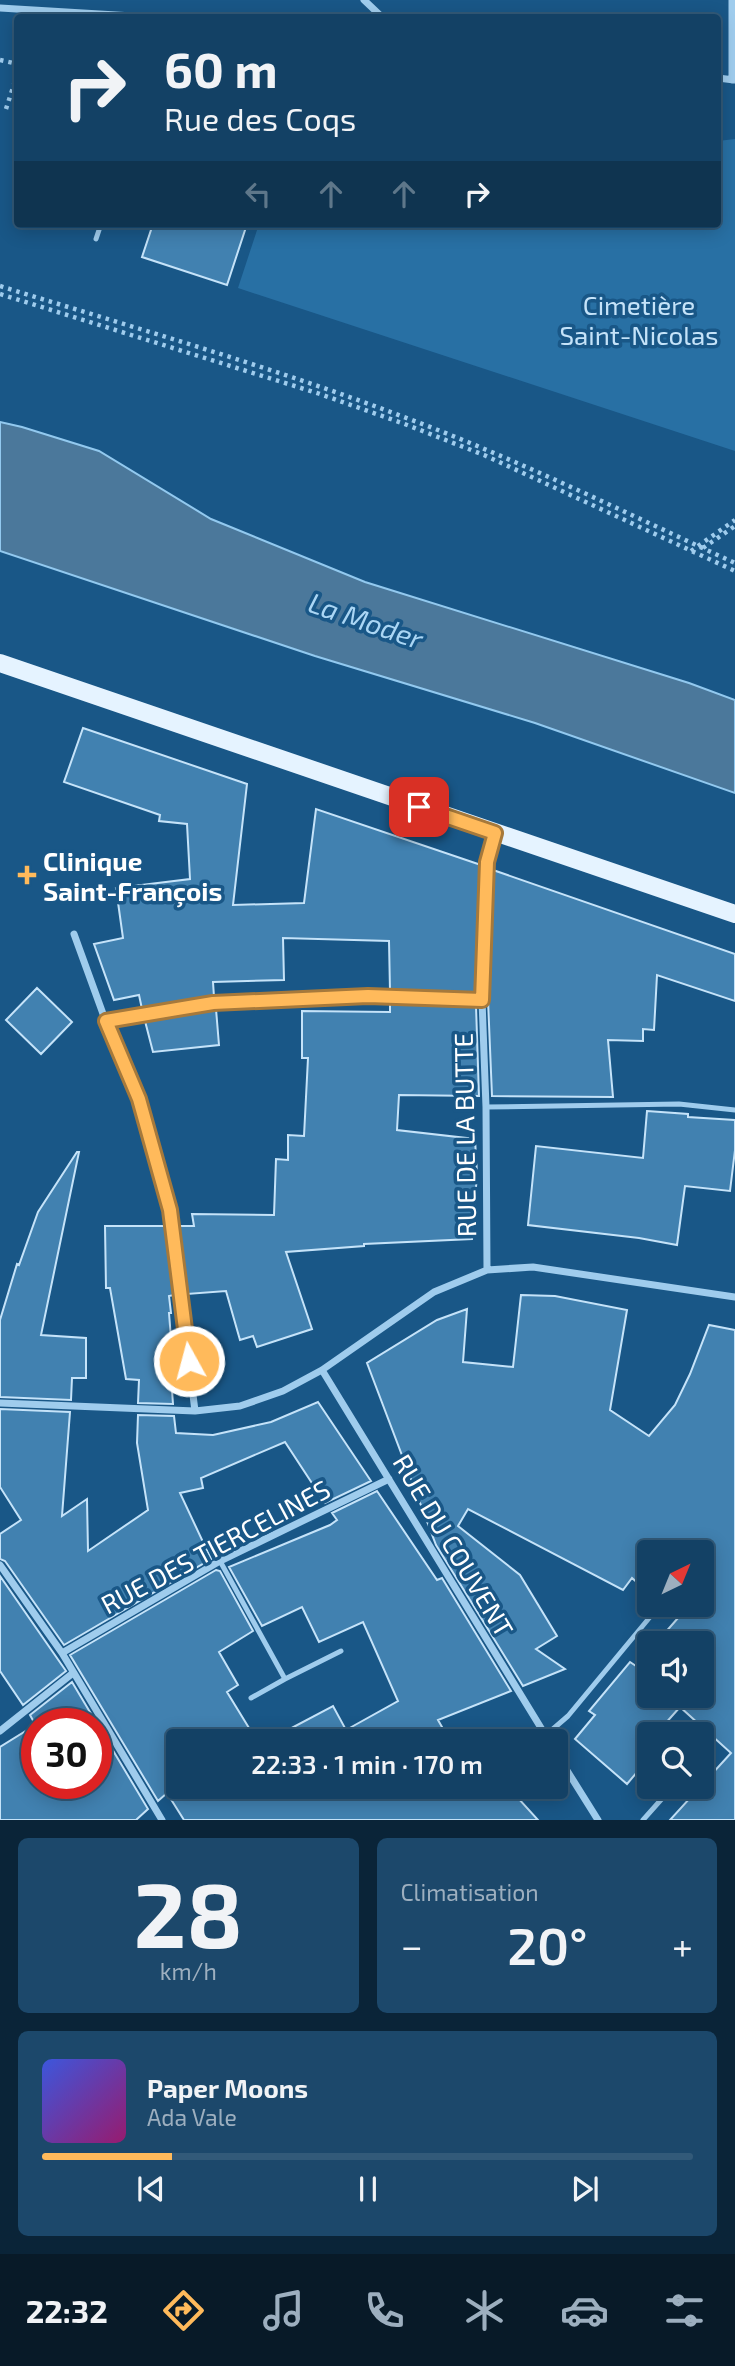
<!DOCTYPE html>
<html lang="fr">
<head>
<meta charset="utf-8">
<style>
	body { margin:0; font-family:"Exo 2",sans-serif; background:#1c486b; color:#f1f3f6; height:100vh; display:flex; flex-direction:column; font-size:26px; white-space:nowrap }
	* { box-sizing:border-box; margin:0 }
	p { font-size:23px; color:#9dafbf }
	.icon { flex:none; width:38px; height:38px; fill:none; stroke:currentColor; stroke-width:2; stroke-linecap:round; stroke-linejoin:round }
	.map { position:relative; height:1820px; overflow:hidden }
	.drawer { display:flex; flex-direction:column; gap:18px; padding:18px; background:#0a2438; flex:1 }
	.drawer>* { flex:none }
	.hud { position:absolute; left:14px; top:14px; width:707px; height:214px; border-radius:7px; box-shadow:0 4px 18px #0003,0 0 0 2px #325a79; background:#134165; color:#f1f3f6; overflow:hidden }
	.needle { width:46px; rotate:43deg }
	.controls { position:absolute; left:637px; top:1540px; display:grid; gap:14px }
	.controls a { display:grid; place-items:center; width:77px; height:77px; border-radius:7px; background:#134165; box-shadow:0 4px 18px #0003,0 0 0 2px #325a79; font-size:35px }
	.speed { position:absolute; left:21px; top:1708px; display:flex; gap:14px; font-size:35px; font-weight:700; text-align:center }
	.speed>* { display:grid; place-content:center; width:91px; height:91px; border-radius:50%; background:#134165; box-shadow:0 4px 18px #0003,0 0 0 2px #325a79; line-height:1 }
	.speed .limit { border:10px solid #d22; background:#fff; color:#111 }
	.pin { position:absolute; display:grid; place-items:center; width:60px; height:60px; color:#fff; margin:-30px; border-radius:14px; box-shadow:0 4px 10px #0006 }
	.me { position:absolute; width:77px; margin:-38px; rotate:353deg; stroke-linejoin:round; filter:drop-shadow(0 0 5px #0008) }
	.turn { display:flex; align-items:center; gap:24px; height:147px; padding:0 35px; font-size:32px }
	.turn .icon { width:91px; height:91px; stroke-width:2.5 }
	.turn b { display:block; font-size:49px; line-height:60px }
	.lanes { display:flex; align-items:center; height:66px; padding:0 35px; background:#0003; justify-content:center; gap:35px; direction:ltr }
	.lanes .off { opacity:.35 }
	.big { font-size:52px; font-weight:600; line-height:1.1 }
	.drawer .widget { flex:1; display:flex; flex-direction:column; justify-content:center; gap:10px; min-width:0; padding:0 24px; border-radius:10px; background:#1c486b }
	.drawer .dial { align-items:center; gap:0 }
	.dial b { font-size:91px; line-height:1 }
	.song { display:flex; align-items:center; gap:21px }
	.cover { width:84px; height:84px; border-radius:10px; background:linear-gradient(135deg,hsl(230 70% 55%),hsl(320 70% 35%)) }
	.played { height:7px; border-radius:4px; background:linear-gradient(90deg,#ffba5b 20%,#325a79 20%) }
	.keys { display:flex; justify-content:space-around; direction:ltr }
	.heat { display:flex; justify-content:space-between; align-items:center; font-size:38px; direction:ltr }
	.drawer .tiles { flex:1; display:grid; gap:18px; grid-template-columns:1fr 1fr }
	.widget:last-child { grid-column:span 2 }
	.trip { position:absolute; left:166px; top:1729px; width:402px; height:70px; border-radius:7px; background:#134165; box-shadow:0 4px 18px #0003,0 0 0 2px #325a79; font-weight:600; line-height:70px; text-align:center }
	.tab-bar { display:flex; height:112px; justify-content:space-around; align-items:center; background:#081a28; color:#9dafbf }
	.tab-bar .icon { width:49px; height:49px }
	.tab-bar .selected { color:#ffba5b }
	.tab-bar b { font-size:32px; color:#f1f3f6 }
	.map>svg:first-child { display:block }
	.green { fill:#2870a4 }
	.water { fill:#4b789b; stroke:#92c9ef; stroke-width:2 }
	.building { fill:#4181b0; stroke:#c5e3f9; stroke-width:2 }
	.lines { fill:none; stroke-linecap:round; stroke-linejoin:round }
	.path { stroke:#9fcced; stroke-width:4.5; stroke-dasharray:3.5 5; stroke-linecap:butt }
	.lane { stroke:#9fcced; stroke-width:5 }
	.street { stroke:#9fcced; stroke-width:7 }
	.primary { stroke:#e5f3ff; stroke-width:18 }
	.route-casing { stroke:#a6793b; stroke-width:18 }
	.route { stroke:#ffba5b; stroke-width:12 }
	.poi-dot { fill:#ffba5b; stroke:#195787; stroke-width:2.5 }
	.labels { text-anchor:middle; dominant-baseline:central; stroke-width:7; stroke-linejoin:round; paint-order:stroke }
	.park-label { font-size:26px; fill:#c5e3f9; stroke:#195787 }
	.poi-label { font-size:26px; font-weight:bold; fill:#fff; stroke:#195787; text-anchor:start }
	.street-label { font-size:26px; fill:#fff; stroke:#195787 }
	.water-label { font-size:28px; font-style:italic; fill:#abd6f4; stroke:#195787 }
</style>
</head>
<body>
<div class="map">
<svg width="735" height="1820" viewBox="0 0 735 1820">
	<rect width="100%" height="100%" fill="#195787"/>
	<path class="green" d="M735 139V451L238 288 259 224H718V141Z"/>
	<path class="water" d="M0 422 22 427 99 451 211 519 365 582 689 683 735 700V793L535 723 315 656 0 551Z"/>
	<path class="building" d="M153 224H247L227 285 142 257Z
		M83 728 247 784 233 905 304 903 316 809 481 865 476 994 390 991 389 941 283 938 284 980 213 982 214 997 142 1009 139 995 114 1000 94 944 123 938 116 888 190 879 187 824 159 821 160 815 64 782Z
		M493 870 735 954V1001L657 975 654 1030 643 1029V1041L608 1040 613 1097 492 1096 488 1000Z
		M37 988 72 1022 41 1054 6 1020Z
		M390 1003 476 1006 479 1096 399 1095 397 1130 475 1139 477 1174 472 1239 364 1244V1246L286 1252 312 1329 257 1347 253 1336 240 1340 226 1291 187 1294 178 1226H194L192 1214 274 1215 276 1159 288 1160V1135L304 1136 308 1058H302V1011L390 1012Z
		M216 1009 219 1045 153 1052 145 1021Z
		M647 1111 688 1114V1117L735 1120V1150L730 1191 685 1186 677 1245 639 1238 528 1225 536 1146 643 1158Z
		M77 1152H79L41 1335 86 1338V1378H72L71 1400 0 1397V1320L17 1264 19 1265 38 1212Z
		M105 1226H166L174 1295 169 1296 171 1313H169L174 1377H171L173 1404 138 1403 139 1380 126 1379 110 1288H106Z
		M521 1295 555 1296 627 1310 610 1410 649 1436 675 1405 690 1374 709 1325 735 1330V1820H670L731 1753 680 1707 656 1734H649V1758L627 1784 575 1739 595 1715 589 1711 630 1662 636 1666 649 1651V1696H702V1643H656L678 1618 663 1605H702V1552H649V1593L632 1578 623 1590 468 1509 458 1526 520 1575 557 1636 536 1649 565 1669 523 1686 436 1545 367 1363 437 1320 467 1309 463 1362 513 1367Z
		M318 1402 371 1481 325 1503 285 1442 201 1478 203 1488 180 1493 211 1559 64 1645 5 1561 0 1559V1534L21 1520 0 1487V1409L70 1412 62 1516 87 1499 88 1551 148 1510 137 1443 138 1415 174 1416 176 1433 213 1435 271 1422Z
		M377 1491 437 1580 442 1578 511 1691 438 1720 450 1741H267L333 1706 346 1730 398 1701 363 1622 319 1642 302 1607 262 1626 229 1567 330 1525 337 1520 332 1513Z
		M216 1570 220 1571 253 1631 219 1652 238 1685 227 1692 257 1741H178V1787H508L538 1820H184L167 1793 158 1801 70 1655Z
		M0 1576 66 1671 23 1705 0 1671Z
		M72 1682 148 1809 136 1820H0V1747L37 1724V1783H96V1724H35L30 1715Z"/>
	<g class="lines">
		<path class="path" d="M0 60 18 64
			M6 109 18 72
			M0 286C135 328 272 367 404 417 517 459 626 513 735 563
			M0 294 317 393 402 423 484 455 735 571
			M703 548 735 526
			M691 551 735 520"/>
		<path class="lane" d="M96 239 101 224
			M486 1107 679 1104 735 1110
			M220 1561 285 1679
			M251 1698 285 1679 341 1651
			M546 1735 568 1716 650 1617
			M643 1820 667 1793"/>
		<path class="street" d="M364 0 383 18
			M732 0V80
			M0 8 166 18
			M718 78 734 80
			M74 934 106 1022 139 1099 170 1210 195 1411
			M106 1022 213 1003 368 996 482 1000
			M487 1270 486 1107 482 1000 487 862 494 834
			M322 1370 549 1741
			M0 1403 195 1411 240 1406 283 1391 322 1370 434 1292 487 1270 533 1267 735 1297
			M0 1565 62 1653 162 1820
			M62 1653 220 1561 389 1479
			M0 1731 73 1673
			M556 1753 598 1820"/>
		<path class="primary" d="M0 663 735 914"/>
	</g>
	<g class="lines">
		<defs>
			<path id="route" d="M189 1361 170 1210 139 1099 106 1021 213 1003 368 996 482 1000 487 862 495 833 419 807"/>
		</defs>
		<use href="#route" class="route-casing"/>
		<use href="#route" class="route"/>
	</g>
	<path class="poi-dot" d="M23.5 864.5h7v7h7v7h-7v7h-7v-7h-7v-7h7z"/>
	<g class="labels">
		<g class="park-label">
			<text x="639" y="304">Cimetière<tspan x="639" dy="30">Saint-Nicolas</tspan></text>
		</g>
		<g class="poi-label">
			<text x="43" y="860">Clinique<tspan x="43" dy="30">Saint-François</tspan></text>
		</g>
		<g class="street-label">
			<text transform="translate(464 1135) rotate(-91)">RUE DE LA BUTTE</text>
			<text transform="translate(454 1545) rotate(59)">RUE DU COUVENT</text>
			<text transform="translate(215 1546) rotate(-28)">RUE DES TIERCELINES</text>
		</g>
		<g class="water-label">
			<text transform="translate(366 620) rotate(19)">La Moder</text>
		</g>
	</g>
</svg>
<div class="controls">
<a><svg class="needle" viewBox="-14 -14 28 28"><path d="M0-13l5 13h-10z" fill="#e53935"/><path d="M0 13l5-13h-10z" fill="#9dafbf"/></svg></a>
<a><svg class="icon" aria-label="sound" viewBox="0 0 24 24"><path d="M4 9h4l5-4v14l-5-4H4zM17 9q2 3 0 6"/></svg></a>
<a><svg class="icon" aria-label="search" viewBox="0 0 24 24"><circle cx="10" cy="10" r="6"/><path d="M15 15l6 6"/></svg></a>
</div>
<div class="speed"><div class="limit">30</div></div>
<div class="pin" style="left:419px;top:807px;background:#d93025"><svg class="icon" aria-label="arrive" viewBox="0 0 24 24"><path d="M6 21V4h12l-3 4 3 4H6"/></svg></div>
<svg class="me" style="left:189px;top:1361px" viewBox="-20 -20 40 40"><circle r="17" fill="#ffba5b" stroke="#fff" stroke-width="3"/><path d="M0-11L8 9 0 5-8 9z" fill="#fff"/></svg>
<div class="trip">22:33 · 1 min · 170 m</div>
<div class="hud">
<div class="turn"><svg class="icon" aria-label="right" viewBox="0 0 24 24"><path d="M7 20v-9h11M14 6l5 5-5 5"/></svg><div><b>60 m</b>Rue des Coqs</div></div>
<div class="lanes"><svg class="icon off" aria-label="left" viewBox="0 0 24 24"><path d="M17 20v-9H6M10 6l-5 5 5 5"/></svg><svg class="icon off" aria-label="ahead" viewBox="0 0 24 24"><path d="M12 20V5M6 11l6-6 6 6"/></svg><svg class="icon off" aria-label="ahead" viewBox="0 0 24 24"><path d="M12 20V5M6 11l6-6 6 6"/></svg><svg class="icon" aria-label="right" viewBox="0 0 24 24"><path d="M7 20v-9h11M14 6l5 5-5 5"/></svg></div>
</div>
</div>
<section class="drawer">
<div class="tiles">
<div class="widget dial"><b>28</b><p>km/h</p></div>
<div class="widget"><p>Climatisation</p>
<div class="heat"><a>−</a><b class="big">20°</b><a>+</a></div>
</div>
<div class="widget">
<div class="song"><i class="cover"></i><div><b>Paper Moons</b><p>Ada Vale</p></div></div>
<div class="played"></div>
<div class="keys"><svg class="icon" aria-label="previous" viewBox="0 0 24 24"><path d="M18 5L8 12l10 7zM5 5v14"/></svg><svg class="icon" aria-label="pause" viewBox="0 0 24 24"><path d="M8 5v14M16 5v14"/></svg><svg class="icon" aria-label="next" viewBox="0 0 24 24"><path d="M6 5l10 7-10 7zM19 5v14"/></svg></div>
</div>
</div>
</section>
<nav class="tab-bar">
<b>22:32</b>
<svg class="icon selected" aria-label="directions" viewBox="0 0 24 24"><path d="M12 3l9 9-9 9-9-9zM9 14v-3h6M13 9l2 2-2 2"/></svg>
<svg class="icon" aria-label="music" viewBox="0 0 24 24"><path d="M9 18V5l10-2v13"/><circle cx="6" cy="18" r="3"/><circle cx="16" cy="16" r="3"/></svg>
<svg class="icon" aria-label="phone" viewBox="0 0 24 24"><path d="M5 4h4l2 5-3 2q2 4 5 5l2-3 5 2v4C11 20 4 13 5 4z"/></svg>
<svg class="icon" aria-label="climate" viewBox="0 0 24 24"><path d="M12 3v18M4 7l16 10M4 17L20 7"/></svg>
<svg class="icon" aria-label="car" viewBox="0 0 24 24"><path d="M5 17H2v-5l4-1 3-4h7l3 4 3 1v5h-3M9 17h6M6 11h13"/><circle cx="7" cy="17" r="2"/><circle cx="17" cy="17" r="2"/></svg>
<svg class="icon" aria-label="filters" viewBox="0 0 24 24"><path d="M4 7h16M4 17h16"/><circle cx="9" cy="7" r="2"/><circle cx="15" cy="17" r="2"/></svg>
</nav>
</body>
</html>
